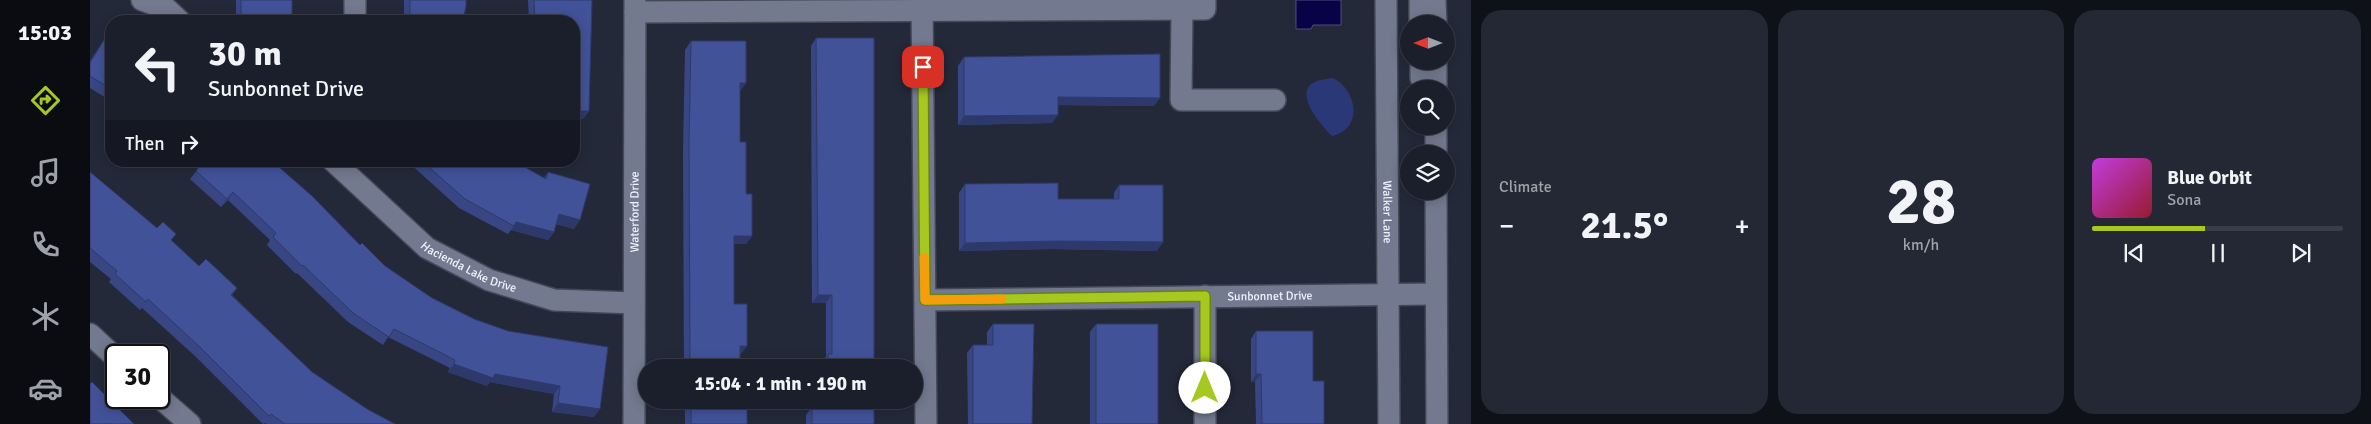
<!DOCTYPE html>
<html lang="en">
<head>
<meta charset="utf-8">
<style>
	body { margin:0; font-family:Signika,sans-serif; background:#242734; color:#f1f3f6; height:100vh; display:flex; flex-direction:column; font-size:19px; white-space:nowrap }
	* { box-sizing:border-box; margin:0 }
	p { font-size:16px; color:#a0a2a9 }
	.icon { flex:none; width:28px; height:28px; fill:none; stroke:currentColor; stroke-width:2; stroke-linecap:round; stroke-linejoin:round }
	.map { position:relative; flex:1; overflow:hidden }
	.details { display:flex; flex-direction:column; gap:10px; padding:10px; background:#0f1118; width:900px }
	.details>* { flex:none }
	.banner { position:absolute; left:15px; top:15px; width:475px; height:152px; border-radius:20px; box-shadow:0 2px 12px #0003,0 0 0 1px #393d48; background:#1b1f2c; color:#f1f3f6; overflow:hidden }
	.needle { width:32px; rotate:270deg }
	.tools { position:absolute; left:1310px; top:15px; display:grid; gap:10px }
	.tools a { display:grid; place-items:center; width:55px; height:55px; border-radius:50%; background:#1b1f2c; box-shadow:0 2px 12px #0003,0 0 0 1px #393d48; font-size:25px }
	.speed { position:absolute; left:15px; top:344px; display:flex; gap:10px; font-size:25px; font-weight:700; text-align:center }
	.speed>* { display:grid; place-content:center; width:65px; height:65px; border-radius:50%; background:#1b1f2c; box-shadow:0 2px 12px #0003,0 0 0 1px #393d48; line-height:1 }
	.speed .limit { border:2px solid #111; border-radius:8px; background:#fff; color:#111 }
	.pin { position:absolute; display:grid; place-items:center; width:42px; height:42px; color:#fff; margin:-21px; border-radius:10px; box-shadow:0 2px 8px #0006 }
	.me { position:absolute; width:55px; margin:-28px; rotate:0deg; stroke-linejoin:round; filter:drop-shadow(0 0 4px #0008) }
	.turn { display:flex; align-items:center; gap:18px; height:105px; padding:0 20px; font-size:22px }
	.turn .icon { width:65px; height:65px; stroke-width:2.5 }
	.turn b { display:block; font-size:35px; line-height:42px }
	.then { display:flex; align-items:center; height:48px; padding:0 20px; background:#0003; gap:10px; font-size:19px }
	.big { font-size:38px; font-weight:700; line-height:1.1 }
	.details .card { flex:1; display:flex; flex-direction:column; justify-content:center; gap:8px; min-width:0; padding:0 18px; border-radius:20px; background:#242734 }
	.details .dial { align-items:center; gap:0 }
	.dial b { font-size:65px; line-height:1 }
	.song { display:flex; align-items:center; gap:15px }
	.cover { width:60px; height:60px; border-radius:8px; background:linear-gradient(135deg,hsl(290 70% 55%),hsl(350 70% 35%)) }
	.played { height:5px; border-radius:2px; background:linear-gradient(90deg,#a6c821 45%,#393d48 45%) }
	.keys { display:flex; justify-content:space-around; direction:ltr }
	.heat { display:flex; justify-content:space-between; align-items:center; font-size:28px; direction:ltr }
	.details .tiles { flex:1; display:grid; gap:10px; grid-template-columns:repeat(3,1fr) }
	.trip { position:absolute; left:548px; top:359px; width:285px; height:50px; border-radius:25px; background:#1b1f2c; box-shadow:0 2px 12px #0003,0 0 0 1px #393d48; font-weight:700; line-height:50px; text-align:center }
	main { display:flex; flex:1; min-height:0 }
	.tabs { display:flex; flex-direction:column; width:90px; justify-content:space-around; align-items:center; background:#0b0c12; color:#a0a2a9 }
	.tabs .icon { width:35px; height:35px }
	.tabs .selected { color:#a6c821 }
	.tabs b { font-size:22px; color:#f1f3f6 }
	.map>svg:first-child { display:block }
	.green { fill:#2b3878 }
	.water { fill:#080347; stroke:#4d4b7e }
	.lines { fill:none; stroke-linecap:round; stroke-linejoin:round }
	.minor-casing { stroke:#434756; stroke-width:24 }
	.minor { stroke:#73798e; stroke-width:21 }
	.wall { fill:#384784 }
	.shaded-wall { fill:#2e396b }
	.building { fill:#415299; stroke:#2e396b }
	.route-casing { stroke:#6c8215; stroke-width:12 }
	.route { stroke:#a6c821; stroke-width:9 }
	.slow { stroke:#f59e0b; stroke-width:9 }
	.labels { text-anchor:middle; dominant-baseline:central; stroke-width:5; stroke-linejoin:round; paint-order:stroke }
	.street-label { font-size:12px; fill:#eef2fe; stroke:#1a1f30 }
</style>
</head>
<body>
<main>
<nav class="tabs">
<b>15:03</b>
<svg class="icon selected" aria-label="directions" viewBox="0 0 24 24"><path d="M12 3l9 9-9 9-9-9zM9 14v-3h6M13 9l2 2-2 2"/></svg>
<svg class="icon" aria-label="music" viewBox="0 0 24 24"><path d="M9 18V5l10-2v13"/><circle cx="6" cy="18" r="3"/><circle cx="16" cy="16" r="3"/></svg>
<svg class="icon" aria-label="phone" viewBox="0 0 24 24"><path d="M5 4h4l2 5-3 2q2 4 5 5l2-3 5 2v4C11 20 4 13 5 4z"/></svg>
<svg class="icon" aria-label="climate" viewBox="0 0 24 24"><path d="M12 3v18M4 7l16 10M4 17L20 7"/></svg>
<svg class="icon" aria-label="car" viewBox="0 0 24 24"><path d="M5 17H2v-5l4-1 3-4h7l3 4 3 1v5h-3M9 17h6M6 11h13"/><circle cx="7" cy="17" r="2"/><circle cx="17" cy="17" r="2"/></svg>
</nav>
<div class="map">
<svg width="1381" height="424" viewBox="0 0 1381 424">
	<rect width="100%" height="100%" fill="#24293a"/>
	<path class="green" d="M1243 78C1267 90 1274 129 1242 136 1232 126 1204 94 1223 83 1229 79 1237 79 1243 78Z"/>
	<path class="water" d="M1206 0H1251V25H1223L1221 29H1206Z"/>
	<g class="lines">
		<defs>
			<g id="minor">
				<path d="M52 0 77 9 90 21"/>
				<path d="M265 0V21"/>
				<path d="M832 0 836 424"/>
				<path id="s1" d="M1296 0 1299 424"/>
				<path d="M1330 0V24"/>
				<path d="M1345 0 1346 24"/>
				<path d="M1092 9 1091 100H1185"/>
				<path d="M545 12 1115 9V0"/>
				<path d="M1331 61V78L1335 89"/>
				<path d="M1346 61V89"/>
				<path d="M1346 126V154"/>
				<path id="s2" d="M243 161 337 248 399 280 464 300 544 303"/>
				<path d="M1346 191 1347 424"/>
				<path id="s3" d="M835 300 1346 294"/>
				<path d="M0 334 26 358"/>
				<path d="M69 397 100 424"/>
				<path id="s4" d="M544 424 545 0"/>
				<path d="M1115 424V296"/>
			</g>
		</defs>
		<use href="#minor" class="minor-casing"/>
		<use href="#minor" class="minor"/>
	</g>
	<path class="wall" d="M146 0H202V21H146Z
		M314 0H376L373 21H313L314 20Z
		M438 0H502L499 111 493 119H484V21H439Z
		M17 35 21 38V101L0 88V61Z
		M726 38 784 368H732V363L736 356V303H722L721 46Z
		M601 41 656 83 650 91V142L662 236 656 244H644V304L657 346 650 354V368H594L593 151 595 50Z
		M874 57 1064 106 968 105 962 123 868 125V66Z
		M99 161H182L270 245 295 266 342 298 384 319 418 331 504 417 462 412 464 394 400 382 397 386 358 372 360 368 298 337 293 345 258 322 207 273 206 274 177 245 180 240 138 200 131 207 100 179 108 169Z
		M317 161H424L454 178 458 172 484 229 466 224 464 232 458 240 421 230 418 234 369 208Z
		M0 172 82 241 109 266 147 288 142 295 222 372 277 409 305 424H177L175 423 173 424 105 356 52 308 50 310 19 282 21 279 0 262Z
		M875 184 968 199H1024V193L1029 185 1067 251 962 249 869 251V193Z
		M903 324 942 424H878L877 353 883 345H897V332Z
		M1006 324 1068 424H1000V332Z
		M1166 331 1223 381 1234 424H1166L1165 382H1161V339Z
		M595 400H650V407L657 424H595Z
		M732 400H784V424H716V415L722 407H732Z"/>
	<path class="shaded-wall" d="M650 83H656L650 91Z
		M968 97 1070 98 1064 106 962 105Z
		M484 111H499L493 119H484Z
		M968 115 962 123 868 125 874 116Z
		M143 192 138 200 131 207 137 199Z
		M469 214 490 220 484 229 463 223Z
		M426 222 464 232 458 240 421 230Z
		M644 236H662L656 244H638Z
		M968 241 1073 242 1067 251 962 249 869 251 875 243Z
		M728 295H742L736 303H722Z
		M650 346H657L651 354H644Z
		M364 364 405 374 470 386 464 394 400 382 397 386 358 372Z
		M1166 374H1171L1165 382H1161Z
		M468 403 510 409 504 417 462 412Z"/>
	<path class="building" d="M151 0H202V21H151Z
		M320 0H376V6L373 21H315L316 17 320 18Z
		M444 0H502L499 111H484V21H445Z
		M17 35 21 38V89L0 76V63Z
		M726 38H784V368H738V354H742V295H728Z
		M601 41H656V83H650V142H656V194H662V236H644V304H657V346H650V368H600L599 142Z
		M1070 54V98L968 97V115L874 116V57Z
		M114 161H182L222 196 270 245 272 243 295 266 342 298 384 319 418 331 518 347 510 409 468 403 470 386 405 374 403 378 364 364 365 360 304 329 299 337 263 313 213 265 212 266 183 237 186 233 143 192 137 199 106 171Z
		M332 161H424L456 179 458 172 500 184 490 220 469 214 464 232 426 222 424 226 375 199Z
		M0 172 67 228 73 222 86 234 81 240 109 266 116 259 147 288 141 295 222 372 277 409 305 424H195L181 414 179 416 111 348 58 299 56 302 25 274 27 271 0 248Z
		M968 183V199H1029V185H1073V242L968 241 875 243V184Z
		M903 324H944L942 424H883V345H903Z
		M1006 324H1068V424H1006Z
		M1166 331H1223V381H1234V424H1172L1171 374H1166Z
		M2 382 44 424H0V383H1Z
		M601 400H650V407H657V424H601Z
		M738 400H784V424H722V407H738Z"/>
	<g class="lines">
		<defs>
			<path id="route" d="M833 67 835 300 1115 296V388"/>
		</defs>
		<use href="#route" class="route-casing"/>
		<use href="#route" class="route"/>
		<path class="slow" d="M834 257 835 300 912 299"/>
	</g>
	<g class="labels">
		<g class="street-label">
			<text stroke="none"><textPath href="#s4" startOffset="212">Waterford Drive</textPath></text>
			<text stroke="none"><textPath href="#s1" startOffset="212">Walker Lane</textPath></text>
			<text stroke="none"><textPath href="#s2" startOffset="174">Hacienda Lake Drive</textPath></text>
			<text stroke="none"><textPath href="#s3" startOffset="345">Sunbonnet Drive</textPath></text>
		</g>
	</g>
</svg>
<div class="tools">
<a><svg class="needle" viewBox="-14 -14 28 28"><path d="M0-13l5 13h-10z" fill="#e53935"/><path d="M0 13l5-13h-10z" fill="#a0a2a9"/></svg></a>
<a><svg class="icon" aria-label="search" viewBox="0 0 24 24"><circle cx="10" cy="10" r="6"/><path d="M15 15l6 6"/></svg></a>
<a><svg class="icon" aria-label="layers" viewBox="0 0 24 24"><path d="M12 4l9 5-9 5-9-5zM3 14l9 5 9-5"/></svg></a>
</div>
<div class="speed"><div class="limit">30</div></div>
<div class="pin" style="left:833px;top:67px;background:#d93025"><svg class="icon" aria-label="arrive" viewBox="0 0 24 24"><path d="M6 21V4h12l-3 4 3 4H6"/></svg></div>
<svg class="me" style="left:1115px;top:388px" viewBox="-20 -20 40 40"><circle r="19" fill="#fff"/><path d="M0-13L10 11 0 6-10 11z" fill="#a6c821"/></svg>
<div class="trip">15:04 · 1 min · 190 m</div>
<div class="banner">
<div class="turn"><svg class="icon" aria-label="left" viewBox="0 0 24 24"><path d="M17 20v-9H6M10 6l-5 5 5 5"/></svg><div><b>30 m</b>Sunbonnet Drive</div></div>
<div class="then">Then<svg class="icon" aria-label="right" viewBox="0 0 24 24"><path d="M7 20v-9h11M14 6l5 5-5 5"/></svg></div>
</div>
</div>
<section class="details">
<div class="tiles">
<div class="card"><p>Climate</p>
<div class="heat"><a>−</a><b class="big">21.5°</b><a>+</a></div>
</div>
<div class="card dial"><b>28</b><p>km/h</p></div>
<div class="card">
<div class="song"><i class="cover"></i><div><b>Blue Orbit</b><p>Sona</p></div></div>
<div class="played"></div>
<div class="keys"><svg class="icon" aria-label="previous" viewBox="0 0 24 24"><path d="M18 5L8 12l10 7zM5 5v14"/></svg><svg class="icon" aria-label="pause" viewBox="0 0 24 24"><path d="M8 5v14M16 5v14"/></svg><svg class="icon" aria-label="next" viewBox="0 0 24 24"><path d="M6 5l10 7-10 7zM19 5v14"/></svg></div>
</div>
</div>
</section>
</main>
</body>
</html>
